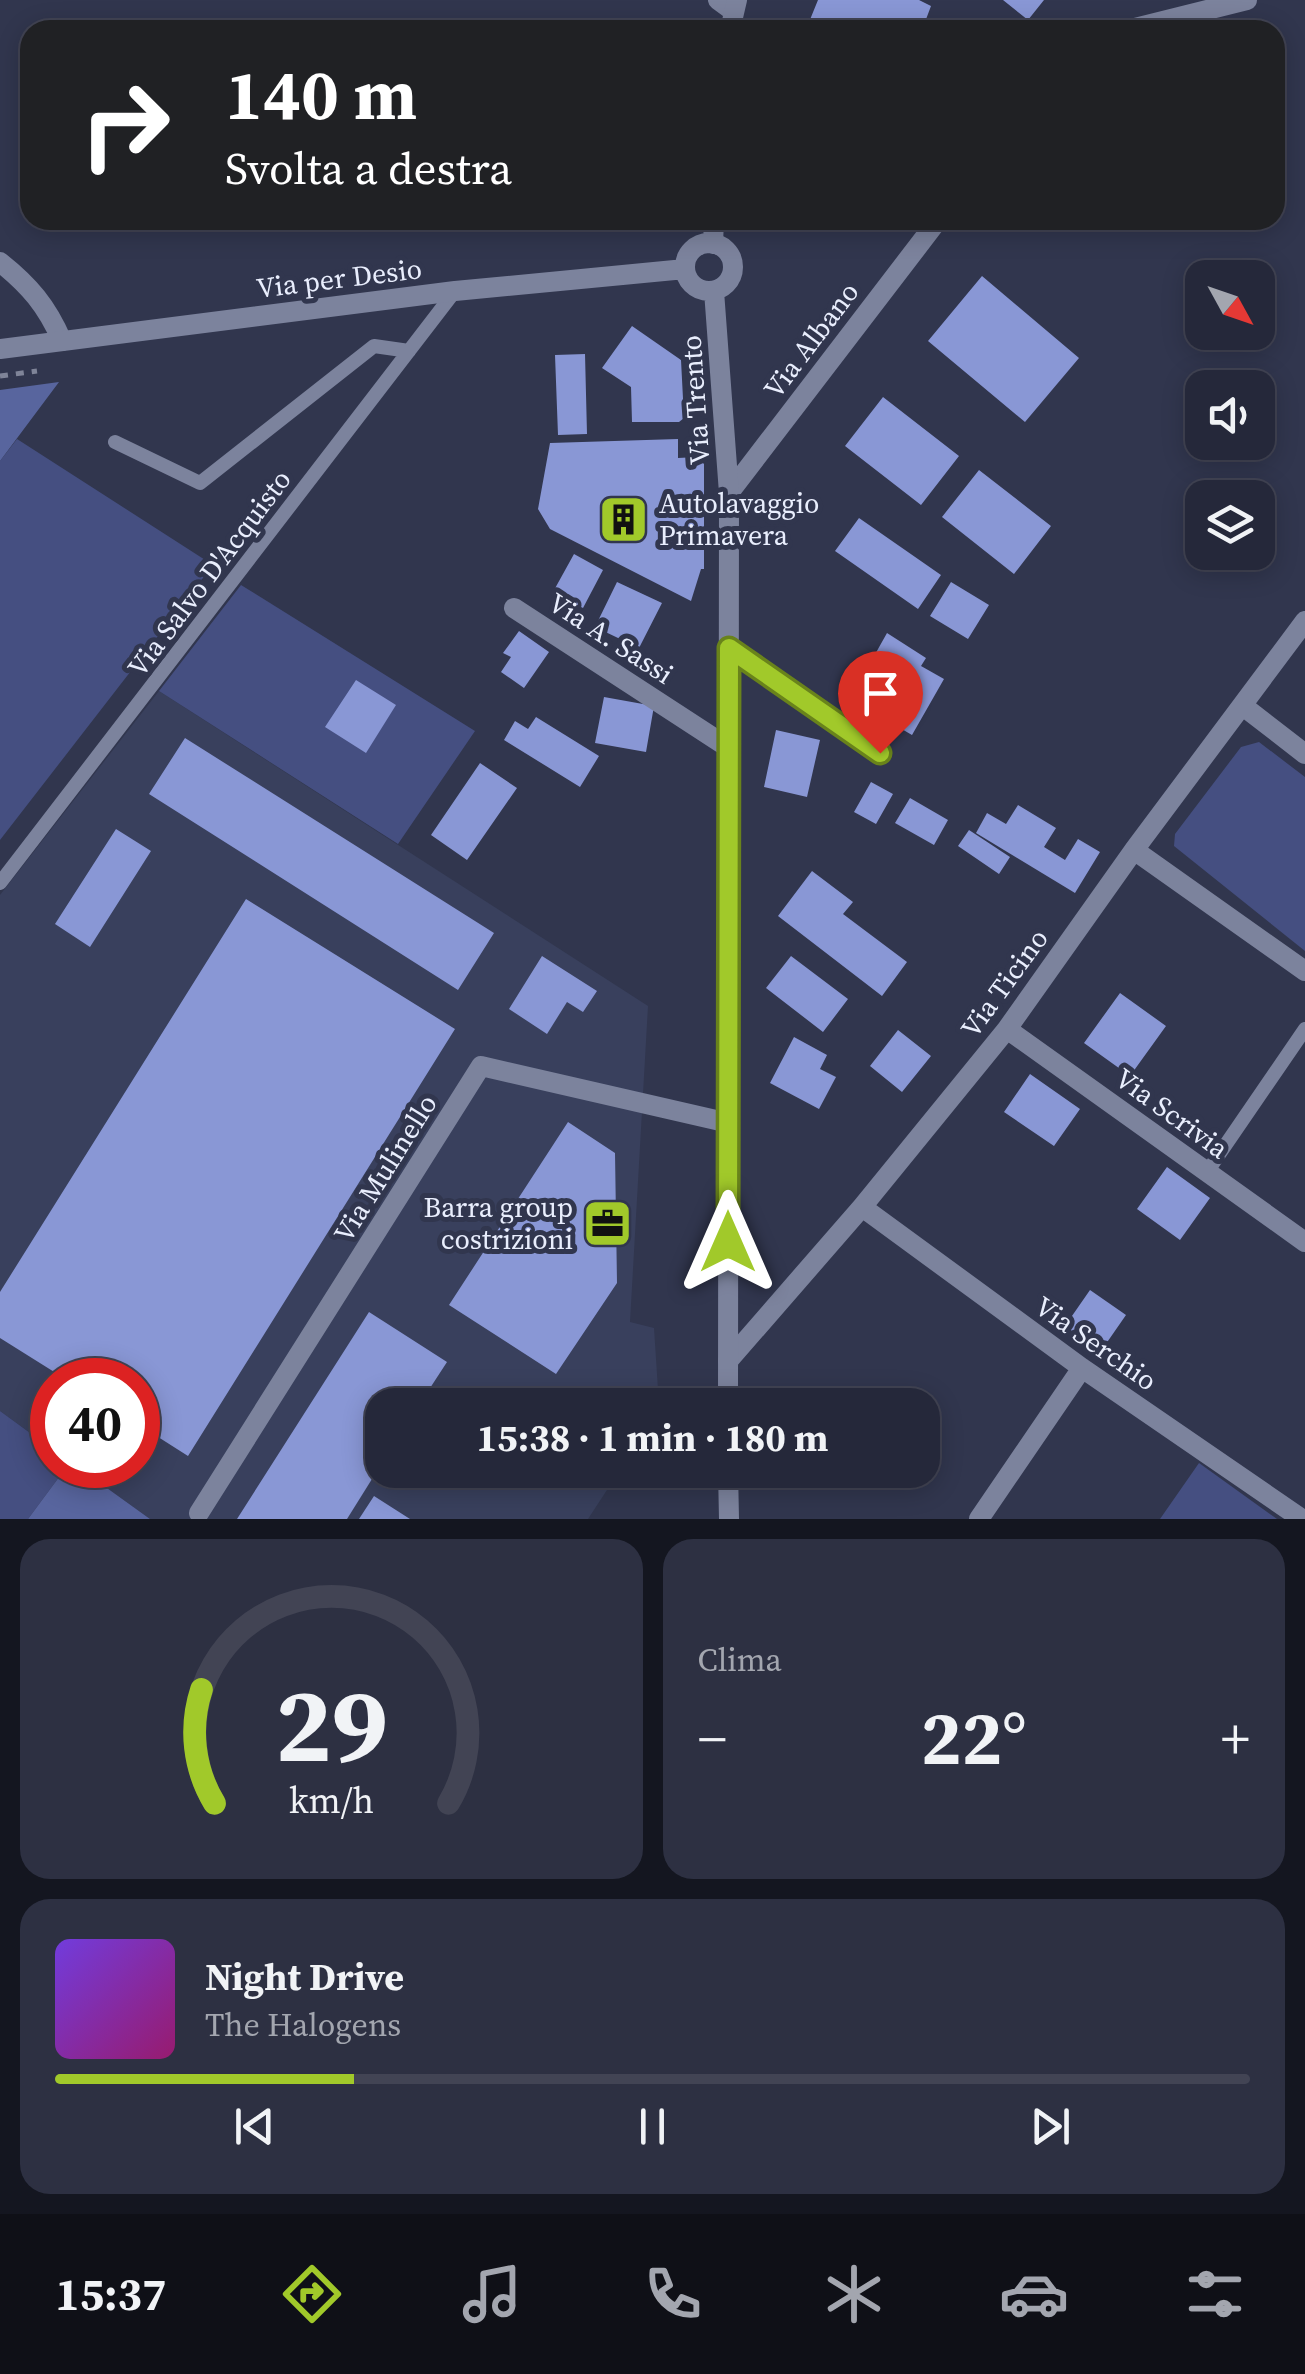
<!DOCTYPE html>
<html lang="it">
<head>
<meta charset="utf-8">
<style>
	body { margin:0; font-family:"Source Serif 4",serif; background:#2d3042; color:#f1f3f6; height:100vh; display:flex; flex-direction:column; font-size:38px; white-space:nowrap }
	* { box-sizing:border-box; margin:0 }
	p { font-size:32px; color:#a3a6af }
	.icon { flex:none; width:55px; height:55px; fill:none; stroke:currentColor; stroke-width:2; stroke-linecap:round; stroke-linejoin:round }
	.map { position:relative; height:1519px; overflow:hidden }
	.side { display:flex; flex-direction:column; gap:20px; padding:20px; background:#141620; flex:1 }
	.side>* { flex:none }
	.guide { position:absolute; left:20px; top:20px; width:1265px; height:210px; border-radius:30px; box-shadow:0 5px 25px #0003,0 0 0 2px #424454; background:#202124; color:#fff; overflow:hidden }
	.needle { width:65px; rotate:130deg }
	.buttons { position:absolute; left:1185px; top:260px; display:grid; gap:20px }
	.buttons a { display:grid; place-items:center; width:90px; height:90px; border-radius:20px; background:#25283a; box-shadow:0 5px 25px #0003,0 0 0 2px #424454; font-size:50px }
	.speed { position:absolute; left:30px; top:1358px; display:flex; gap:20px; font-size:50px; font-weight:700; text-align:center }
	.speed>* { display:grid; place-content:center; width:130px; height:130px; border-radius:50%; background:#25283a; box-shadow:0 5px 25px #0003,0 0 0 2px #424454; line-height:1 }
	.speed .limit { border:15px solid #d22; background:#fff; color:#111 }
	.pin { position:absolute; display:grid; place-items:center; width:85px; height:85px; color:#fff; margin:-102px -42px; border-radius:50% 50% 50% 0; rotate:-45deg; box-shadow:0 0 10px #0007 }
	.pin .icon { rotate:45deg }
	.me { position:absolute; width:110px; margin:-55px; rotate:0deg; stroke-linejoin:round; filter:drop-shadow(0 0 8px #0008) }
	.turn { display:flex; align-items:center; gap:35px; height:210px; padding:0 40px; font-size:45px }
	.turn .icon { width:130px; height:130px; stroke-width:2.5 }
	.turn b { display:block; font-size:70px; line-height:85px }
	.big { font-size:75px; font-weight:700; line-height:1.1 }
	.side .widget { flex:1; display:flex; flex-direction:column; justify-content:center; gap:15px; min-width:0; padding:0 35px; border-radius:30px; background:#2d3042 }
	.side .dial { align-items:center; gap:0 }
	.dial svg { height:260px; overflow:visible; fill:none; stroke:#424454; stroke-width:7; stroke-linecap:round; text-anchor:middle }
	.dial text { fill:#f1f3f6; stroke:none }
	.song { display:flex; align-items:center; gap:30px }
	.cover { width:120px; height:120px; border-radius:15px; background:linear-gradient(135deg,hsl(260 70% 55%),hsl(320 70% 35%)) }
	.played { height:10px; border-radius:5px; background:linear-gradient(90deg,#a1c92a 25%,#424454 25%) }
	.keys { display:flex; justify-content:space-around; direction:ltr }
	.heat { display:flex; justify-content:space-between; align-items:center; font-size:55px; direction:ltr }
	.side .tiles { flex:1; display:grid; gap:20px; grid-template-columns:1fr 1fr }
	.widget:last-child { grid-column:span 2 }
	.trip { position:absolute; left:365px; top:1388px; width:575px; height:100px; border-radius:30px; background:#25283a; box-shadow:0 5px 25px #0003,0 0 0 2px #424454; font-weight:700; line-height:100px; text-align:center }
	.menu { display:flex; height:160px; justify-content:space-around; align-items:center; background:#0f1017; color:#a3a6af }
	.menu .icon { width:70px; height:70px }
	.menu .current { color:#a1c92a }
	.menu b { font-size:45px; color:#f1f3f6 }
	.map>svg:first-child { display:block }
	.built { fill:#39405d }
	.green { fill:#454f81 }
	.forest { fill:#58659e }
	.building { fill:#8997d5 }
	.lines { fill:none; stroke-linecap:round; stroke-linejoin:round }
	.path { stroke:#7f8498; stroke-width:5; stroke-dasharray:8 8; stroke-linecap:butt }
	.service { stroke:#7c839d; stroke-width:14 }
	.minor { stroke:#7c839d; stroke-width:20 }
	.tertiary { stroke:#7c839d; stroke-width:20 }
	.route-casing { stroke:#69831b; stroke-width:25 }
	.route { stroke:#a1c92a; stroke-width:18 }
	.labels { text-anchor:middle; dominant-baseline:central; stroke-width:10; stroke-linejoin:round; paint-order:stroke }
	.street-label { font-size:28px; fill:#e9eefd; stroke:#31364e }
	.poi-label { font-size:28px; fill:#e9eefd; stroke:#31364e; text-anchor:start }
</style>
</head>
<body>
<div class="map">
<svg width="1305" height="1519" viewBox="0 0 1305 1519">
	<rect width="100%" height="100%" fill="#31364e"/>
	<path class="built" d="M159 691 648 1006 630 1322 654 1328 659 1405H382V1470H620L588 1519H150L75 1465H138V1380H52V1449L0 1411V895Z"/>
	<path class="green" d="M17 439 213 565 0 840V461Z
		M241 585 475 731 398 844 159 691Z
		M1259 742 1305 777V951L1174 846 1175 834 1241 747Z
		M0 1411 52 1449V1465H68L28 1519H0Z
		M1199 1463 1277 1519H1160Z"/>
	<path class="forest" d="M59 382 0 461V390Z
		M68 1465H75L150 1519H28Z"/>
	<path class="building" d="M818 0H919L931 6 922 30H809L807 27Z
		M1003 0H1044L1028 20Z
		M982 276 1079 358 1025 422 928 341Z
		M632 326 681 360 684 418 679 422H632L631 387 602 368Z
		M585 354 587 434 558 435 555 355Z
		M883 397 959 456 921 505 845 446Z
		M678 439V458L697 457 704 464V569H701L691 601 550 529 538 509 550 443Z
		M979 470 1051 526 1014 574 942 517Z
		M859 518 941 575 918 609 835 551Z
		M574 554 603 570 583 608 553 592Z
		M617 582 662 603 639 648 595 627Z
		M951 582 989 605 968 639 930 616Z
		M519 631 549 652 524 688 501 672 511 657 503 653Z
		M887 633 926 658 921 666 944 679 912 735 850 699Z
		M356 680 396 705 366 753 325 727Z
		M604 697 654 706 646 752 595 743Z
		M536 717 599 756 580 787 504 740 515 721 528 729Z
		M776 730 820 740 807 797 764 787Z
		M185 738 494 933 458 990 149 794Z
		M480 763 517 788 467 860 431 835Z
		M871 782 893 794 876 824 854 812Z
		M910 798 948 820 934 845 895 823Z
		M1018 805 1056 828 1044 847 1065 860 1078 839 1100 852 1075 893 976 833 987 813 1006 824Z
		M116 829 151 851 90 947 55 924Z
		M969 830 1010 857 999 874 958 846Z
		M812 871 853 902 843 914 907 962 882 996 778 916Z
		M246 899 455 1029 188 1456 144 1428 138 1438V1380H67L0 1338V1292Z
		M542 956 597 991 583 1012 567 1002 547 1034 509 1009Z
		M791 956 848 999 823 1032 766 988Z
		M1120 993 1166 1026 1130 1076 1084 1043Z
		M898 1030 931 1056 902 1092 870 1066Z
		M794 1037 827 1055 820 1069 836 1077 819 1109 770 1083Z
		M1030 1074 1080 1109 1054 1146 1004 1112Z
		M568 1122 615 1153 617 1283 556 1374 449 1305Z
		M1167 1167 1210 1198 1180 1240 1137 1209Z
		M1090 1290 1126 1315 1101 1351 1065 1326Z
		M369 1312 447 1362 419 1405H382V1463L347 1519H237Z
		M374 1496 410 1519H359Z"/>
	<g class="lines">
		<path class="path" d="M0 376 37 371"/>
		<path class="service" d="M115 442 200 483 374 346 409 351
			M729 648 880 753
			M0 883 455 291
			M1207 1172 1305 1029"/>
		<path class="minor" d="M718 0 733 11
			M1127 30 1247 0
			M0 262C29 285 47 306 62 341
			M729 493 938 220
			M514 608 729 748
			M1243 706 1305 754
			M1134 850 1305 971
			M1007 1029 1305 1242
			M862 1207 1082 1368 1302 1519
			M728 1361 862 1207 1007 1029 1134 850 1305 621
			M199 1513 481 1066 729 1123
			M979 1519 1082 1368"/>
		<path class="tertiary" d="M730 30 737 0
			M685 267a24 24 0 1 1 48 0a24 24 0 1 1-48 0Z
			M713 244 714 220
			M714 291 729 493 728 1405
			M0 349 455 291 685 269
			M728 1470 729 1519"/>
	</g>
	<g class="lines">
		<defs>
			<path id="route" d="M728 1242 729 648 880 753"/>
		</defs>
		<use href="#route" class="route-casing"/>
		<use href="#route" class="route"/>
	</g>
	<defs>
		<symbol id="building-square" viewBox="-11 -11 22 22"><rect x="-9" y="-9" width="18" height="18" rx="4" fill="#a1c92a" stroke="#31364e"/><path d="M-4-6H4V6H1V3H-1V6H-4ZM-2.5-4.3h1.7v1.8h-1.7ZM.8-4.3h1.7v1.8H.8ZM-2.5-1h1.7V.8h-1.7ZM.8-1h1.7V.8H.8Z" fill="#111"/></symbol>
		<symbol id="office-square" viewBox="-11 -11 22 22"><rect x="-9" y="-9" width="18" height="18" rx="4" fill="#a1c92a" stroke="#31364e"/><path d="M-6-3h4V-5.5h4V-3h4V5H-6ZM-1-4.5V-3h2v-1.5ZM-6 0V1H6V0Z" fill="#111"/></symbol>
	</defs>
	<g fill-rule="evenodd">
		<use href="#building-square" x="596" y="492" width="55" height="55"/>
		<use href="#office-square" x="580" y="1196" width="55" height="55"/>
	</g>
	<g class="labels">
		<g class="street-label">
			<text transform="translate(339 278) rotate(-7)">Via per Desio</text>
			<text transform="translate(811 340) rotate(-53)">Via Albano</text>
			<text transform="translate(695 400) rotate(-94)">Via Trento</text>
			<text transform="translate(209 573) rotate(-53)">Via Salvo D'Acquisto</text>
			<text transform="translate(611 638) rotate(33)">Via A. Sassi</text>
			<text transform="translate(1004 983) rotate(-54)">Via Ticino</text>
			<text transform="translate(1172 1113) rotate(36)">Via Scrivia</text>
			<text transform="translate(385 1168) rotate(-58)">Via Mulinello</text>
			<text transform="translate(1096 1343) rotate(35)">Via Serchio</text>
		</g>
		<g class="poi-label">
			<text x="659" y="503">Autolavaggio<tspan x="659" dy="32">Primavera</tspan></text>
			<text x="573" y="1207" text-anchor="end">Barra group<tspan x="573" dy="32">costrizioni</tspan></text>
		</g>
	</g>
</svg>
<div class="buttons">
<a><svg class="needle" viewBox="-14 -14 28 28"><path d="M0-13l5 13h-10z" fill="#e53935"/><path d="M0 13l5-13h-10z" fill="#a3a6af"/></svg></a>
<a><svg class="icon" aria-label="sound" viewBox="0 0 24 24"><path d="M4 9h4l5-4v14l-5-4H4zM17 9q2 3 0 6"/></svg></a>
<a><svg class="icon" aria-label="layers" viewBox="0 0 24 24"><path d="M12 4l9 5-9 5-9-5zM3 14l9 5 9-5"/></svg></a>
</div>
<div class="speed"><div class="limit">40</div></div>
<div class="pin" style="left:880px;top:753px;background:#d93025"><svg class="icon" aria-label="arrive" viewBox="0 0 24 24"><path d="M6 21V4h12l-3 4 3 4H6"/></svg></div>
<svg class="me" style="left:728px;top:1242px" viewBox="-20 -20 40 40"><path d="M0-17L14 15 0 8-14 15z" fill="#a1c92a" stroke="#fff" stroke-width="4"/></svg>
<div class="trip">15:38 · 1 min · 180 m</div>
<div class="guide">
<div class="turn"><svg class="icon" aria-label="right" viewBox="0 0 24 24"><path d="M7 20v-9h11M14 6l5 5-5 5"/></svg><div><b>140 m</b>Svolta a destra</div></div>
</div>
</div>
<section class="side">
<div class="tiles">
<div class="widget dial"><svg viewBox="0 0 100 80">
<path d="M14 69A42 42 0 1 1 86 69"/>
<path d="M14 69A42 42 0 0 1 10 34" stroke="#a1c92a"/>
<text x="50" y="56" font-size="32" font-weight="700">29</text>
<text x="50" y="72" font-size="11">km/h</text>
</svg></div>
<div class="widget"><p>Clima</p>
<div class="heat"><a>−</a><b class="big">22°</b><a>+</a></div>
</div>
<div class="widget">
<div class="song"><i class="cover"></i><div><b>Night Drive</b><p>The Halogens</p></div></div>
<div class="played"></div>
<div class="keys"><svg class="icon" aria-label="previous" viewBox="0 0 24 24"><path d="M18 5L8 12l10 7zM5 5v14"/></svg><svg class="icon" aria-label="pause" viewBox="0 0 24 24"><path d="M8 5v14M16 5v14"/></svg><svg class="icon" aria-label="next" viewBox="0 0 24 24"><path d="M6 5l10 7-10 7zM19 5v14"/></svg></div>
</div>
</div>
</section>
<nav class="menu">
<b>15:37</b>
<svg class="icon current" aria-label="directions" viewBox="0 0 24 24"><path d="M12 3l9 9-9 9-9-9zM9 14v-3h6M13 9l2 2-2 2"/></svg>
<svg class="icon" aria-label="music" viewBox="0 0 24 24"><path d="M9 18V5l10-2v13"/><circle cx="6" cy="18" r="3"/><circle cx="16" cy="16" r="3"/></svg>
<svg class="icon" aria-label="phone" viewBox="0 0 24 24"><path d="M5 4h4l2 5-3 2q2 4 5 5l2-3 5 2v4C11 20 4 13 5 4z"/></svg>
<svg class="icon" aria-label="climate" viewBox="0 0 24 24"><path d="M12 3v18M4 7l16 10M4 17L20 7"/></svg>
<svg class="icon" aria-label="car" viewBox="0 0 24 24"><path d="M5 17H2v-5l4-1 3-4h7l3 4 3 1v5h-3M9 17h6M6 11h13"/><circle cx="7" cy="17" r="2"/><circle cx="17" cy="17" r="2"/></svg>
<svg class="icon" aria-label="filters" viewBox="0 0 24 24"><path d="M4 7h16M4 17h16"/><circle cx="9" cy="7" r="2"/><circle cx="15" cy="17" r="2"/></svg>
</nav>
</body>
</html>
